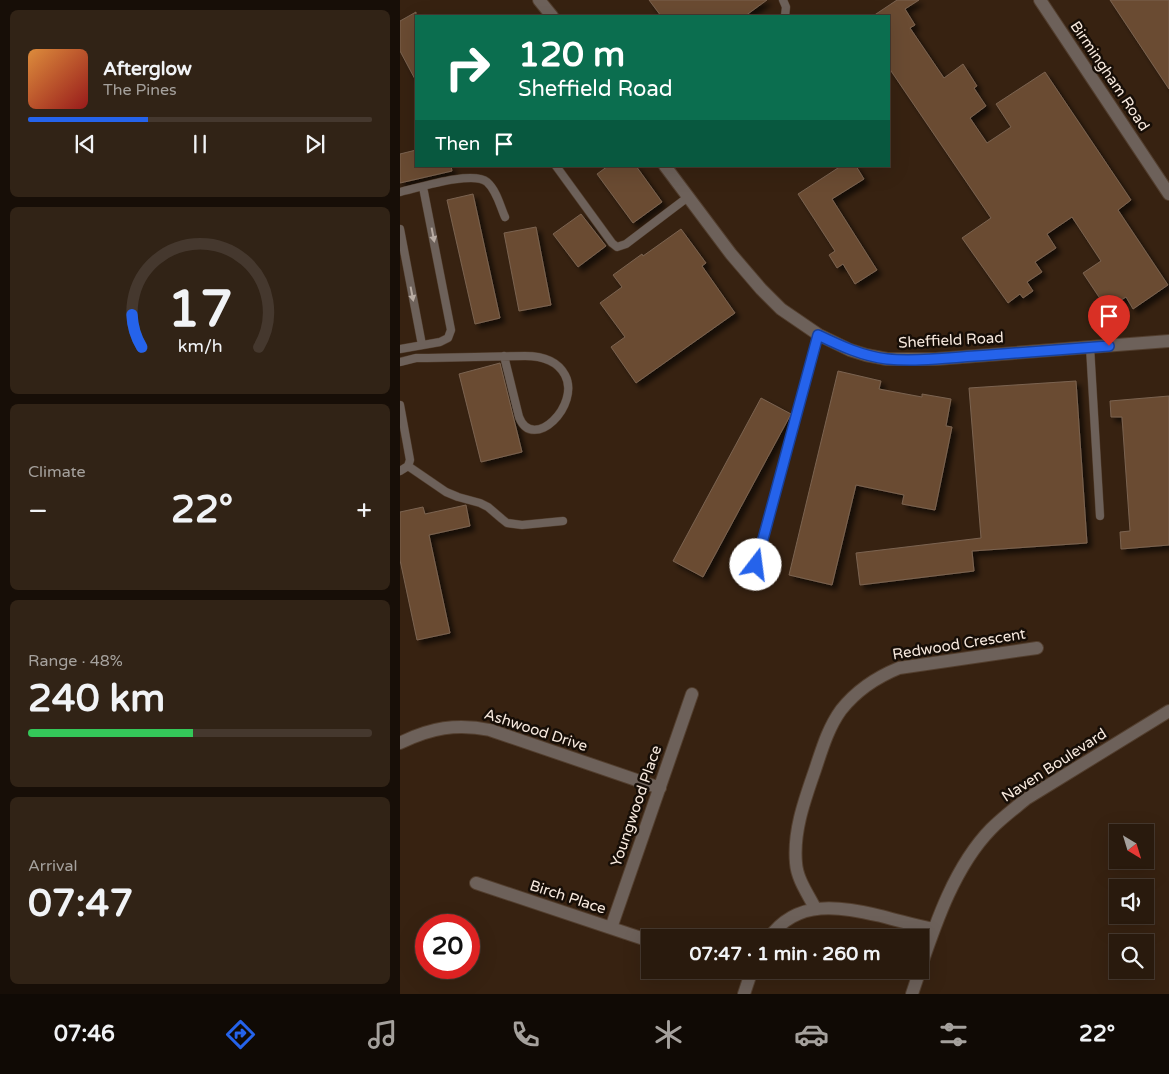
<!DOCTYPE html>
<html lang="en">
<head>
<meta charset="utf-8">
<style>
	body { margin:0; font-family:"Varela Round",sans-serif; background:#312316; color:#f1f3f6; height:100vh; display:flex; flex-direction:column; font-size:19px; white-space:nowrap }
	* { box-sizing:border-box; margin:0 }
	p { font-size:16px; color:#a5a19d }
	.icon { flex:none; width:28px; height:28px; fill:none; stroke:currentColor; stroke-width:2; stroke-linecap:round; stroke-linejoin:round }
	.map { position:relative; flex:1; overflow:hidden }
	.sheet { display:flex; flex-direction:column; gap:10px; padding:10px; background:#170e07; width:400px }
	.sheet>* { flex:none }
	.guide { position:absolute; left:15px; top:15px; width:475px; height:152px; border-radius:0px; box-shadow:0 5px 20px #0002,0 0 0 1px #45382e; background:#0b6e4f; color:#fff; overflow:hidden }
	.needle { width:32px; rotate:142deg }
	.controls { position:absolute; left:709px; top:824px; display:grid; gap:10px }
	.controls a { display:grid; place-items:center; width:45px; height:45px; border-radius:0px; background:#291a0d; box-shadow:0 5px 20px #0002,0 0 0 1px #45382e; font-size:25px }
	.speed { position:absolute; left:15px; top:914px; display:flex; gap:10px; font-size:25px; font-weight:700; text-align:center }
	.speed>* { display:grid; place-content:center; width:65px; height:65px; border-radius:50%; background:#291a0d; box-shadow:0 5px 20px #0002,0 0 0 1px #45382e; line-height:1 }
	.speed .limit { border:8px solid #d22; background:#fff; color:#111 }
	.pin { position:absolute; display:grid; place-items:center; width:42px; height:42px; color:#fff; margin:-51px -21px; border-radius:50% 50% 50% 0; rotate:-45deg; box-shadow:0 0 5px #0007 }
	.pin .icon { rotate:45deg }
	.me { position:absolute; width:55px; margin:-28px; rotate:15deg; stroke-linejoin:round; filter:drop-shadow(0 0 4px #0008) }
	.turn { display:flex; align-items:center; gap:18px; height:105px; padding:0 20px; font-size:22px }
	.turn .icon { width:65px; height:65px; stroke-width:2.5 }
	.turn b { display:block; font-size:35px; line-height:42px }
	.then { display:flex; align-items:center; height:48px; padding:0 20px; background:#0003; gap:10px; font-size:19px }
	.big { font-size:38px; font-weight:800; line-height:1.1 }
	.sheet .tile { flex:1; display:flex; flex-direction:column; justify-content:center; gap:8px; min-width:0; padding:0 18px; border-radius:8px; background:#312316 }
	.sheet .dial { align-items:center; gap:0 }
	.dial svg { height:130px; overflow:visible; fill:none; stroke:#45382e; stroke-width:7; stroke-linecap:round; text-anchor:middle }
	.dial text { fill:#f1f3f6; stroke:none }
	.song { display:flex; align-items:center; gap:15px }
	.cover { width:60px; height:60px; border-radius:8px; background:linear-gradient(135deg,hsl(30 70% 55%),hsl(0 70% 35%)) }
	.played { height:5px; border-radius:2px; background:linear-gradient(90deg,#2563eb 35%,#45382e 35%) }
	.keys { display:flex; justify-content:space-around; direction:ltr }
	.heat { display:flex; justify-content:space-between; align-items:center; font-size:28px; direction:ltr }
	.charge { height:8px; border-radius:4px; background:linear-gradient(90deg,#34c759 48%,#45382e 0) }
	.trip { position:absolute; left:241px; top:929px; width:288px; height:50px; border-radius:0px; background:#291a0d; box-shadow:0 5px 20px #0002,0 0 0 1px #45382e; font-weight:800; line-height:50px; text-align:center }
	.tab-bar { display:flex; height:80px; justify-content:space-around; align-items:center; background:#100a05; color:#a5a19d }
	.tab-bar .icon { width:35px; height:35px }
	.tab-bar .current { color:#2563eb }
	.tab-bar b { font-size:22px; color:#f1f3f6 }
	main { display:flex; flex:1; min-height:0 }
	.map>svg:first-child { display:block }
	.building { fill:#6a4c33; stroke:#7b6350; filter:url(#shadow) }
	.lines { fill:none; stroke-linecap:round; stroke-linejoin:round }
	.service-casing { stroke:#523e2e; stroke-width:9 }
	.minor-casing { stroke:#523e2e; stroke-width:14 }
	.tertiary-casing { stroke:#523e2e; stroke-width:14 }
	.service { stroke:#6d615a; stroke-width:8 }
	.minor { stroke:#6d615a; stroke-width:12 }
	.tertiary { stroke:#6d615a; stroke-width:12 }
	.oneway { fill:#b9aca3 }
	.route-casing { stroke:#184099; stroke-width:12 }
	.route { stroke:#2563eb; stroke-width:9 }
	.labels { text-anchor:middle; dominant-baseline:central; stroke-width:5; stroke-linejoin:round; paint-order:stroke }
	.street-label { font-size:15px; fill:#f8eadf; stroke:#170e07 }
</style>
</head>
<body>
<main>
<section class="sheet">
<div class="tile">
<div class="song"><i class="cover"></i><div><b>Afterglow</b><p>The Pines</p></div></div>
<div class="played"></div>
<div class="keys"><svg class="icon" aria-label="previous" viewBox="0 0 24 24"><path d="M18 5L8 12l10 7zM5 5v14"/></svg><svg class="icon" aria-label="pause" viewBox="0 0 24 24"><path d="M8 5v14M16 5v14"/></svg><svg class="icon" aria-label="next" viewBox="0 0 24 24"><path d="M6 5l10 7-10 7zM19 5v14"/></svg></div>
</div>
<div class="tile dial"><svg viewBox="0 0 100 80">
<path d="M14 69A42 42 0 1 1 86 69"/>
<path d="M14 69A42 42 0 0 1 8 49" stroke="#2563eb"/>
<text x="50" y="56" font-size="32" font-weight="700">17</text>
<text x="50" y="72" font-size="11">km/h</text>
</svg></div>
<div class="tile"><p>Climate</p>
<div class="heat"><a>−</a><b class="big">22°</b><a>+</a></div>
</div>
<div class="tile"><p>Range · 48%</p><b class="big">240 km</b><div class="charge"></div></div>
<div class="tile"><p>Arrival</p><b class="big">07:47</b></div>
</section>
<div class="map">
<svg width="769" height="994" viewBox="0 0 769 994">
	<defs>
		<filter id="shadow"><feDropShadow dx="4.5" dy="4.5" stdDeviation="2.5" flood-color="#0009"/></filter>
	</defs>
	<rect width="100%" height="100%" fill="#372211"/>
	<path class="building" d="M249 0H367L345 16H261Z
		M497 0H519L505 9 515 25 510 28 544 78 563 64 577 86 574 88 586 106 570 118 587 143 611 127 596 104 645 72 731 200 718 210 768 285 733 309 726 297 707 309 683 273 701 261 672 217 647 234 656 248 635 262 642 272 627 282 633 291 623 298 620 294 608 303 562 238 591 218 489 68V16H473Z
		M710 0H769V89Z
		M16 12V81L0 51V21Z
		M16 150V166H51L52 171 0 183V154Z
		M208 166H236L262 202 233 223 197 174Z
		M441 166H456L464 179 432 199 477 270 455 284 443 264 437 268 429 255 435 251 398 194Z
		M73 194 100 318 75 324 47 200Z
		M181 214 206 246 178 267 153 234Z
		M136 227 151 305 119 311 104 233Z
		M281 229 306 263 302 266 335 313 236 383 211 347 225 337 200 303 222 287 213 275 242 254 243 256Z
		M100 363 122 452 81 462 59 374Z
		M438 371 481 381 479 389 522 397V394L551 399 546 426 552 427 535 510 502 504 504 495 456 485 432 585 389 575Z
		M676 381 687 543 572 551 574 571 460 585 456 553 581 538 569 388Z
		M769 396V545L721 549 720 532 730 531 722 417H711L710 401Z
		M361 398 391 414 303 577 273 561Z
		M66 505 70 526 29 535 50 633 17 640 0 560V512L23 507 25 514Z"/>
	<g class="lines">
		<defs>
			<path id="service" d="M383 0 386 7 385 16
				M156 166 212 243 217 247 226 244 288 197
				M0 192C18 188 73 170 87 182 97 191 100 206 105 217
				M0 229 22 345
				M690 347 700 516
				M0 349 40 342 48 338 51 330 23 187
				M0 362 16 358H28L125 356C141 356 157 360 165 375 181 405 133 453 119 417L104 356
				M0 405 10 460 8 466 0 471
				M8 466 46 492 58 497 80 503 88 507 102 519 107 523 122 525 163 521
				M356 565 419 335"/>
			<path id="minor" d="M139 0 152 16
				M265 166 331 254 361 289 381 309 419 335 450 350 466 355 487 359H536L769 341
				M0 743C30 728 57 723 90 730L260 788
				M76 883 250 941
				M415 908C408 894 397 879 396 863 393 831 405 799 415 770 422 749 428 728 441 710 456 691 477 677 499 668L637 648
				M211 928 292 694
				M369 938C397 898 441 907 481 916 499 921 516 925 533 929
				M520 969C536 922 555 866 591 829 602 818 614 809 626 799L769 711
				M337 970 350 974
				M344 994 352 970
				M512 994 520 970"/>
			<path id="tertiary" d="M640 0 769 194"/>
		</defs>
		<use href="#service" class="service-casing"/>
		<use href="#minor" class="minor-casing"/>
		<use href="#tertiary" class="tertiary-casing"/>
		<use href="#service" class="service"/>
		<use href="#minor" class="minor"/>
		<use href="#tertiary" class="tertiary"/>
	</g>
	<defs><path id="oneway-solid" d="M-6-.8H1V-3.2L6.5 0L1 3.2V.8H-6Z" transform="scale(1.25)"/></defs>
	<g class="oneway">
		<use href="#oneway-solid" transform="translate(33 235) rotate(79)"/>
		<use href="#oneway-solid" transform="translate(12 294) rotate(79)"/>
	</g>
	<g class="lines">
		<defs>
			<path id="route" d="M356 565 418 335C441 346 462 356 487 359 516 362 546 358 575 356 620 353 665 349 709 346"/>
		</defs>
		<use href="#route" class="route-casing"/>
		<use href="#route" class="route"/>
	</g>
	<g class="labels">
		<g class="street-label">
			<text transform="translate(710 76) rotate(56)">Birmingham Road</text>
			<text transform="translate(551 340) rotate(-3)">Sheffield Road</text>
			<text transform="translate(559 644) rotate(-9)">Redwood Crescent</text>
			<text transform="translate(136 730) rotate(18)">Ashwood Drive</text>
			<text transform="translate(654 765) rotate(-33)">Naven Boulevard</text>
			<text transform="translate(236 806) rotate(-71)">Youngwood Place</text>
			<text transform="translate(168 897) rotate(18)">Birch Place</text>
		</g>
	</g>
</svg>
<div class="controls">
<a><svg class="needle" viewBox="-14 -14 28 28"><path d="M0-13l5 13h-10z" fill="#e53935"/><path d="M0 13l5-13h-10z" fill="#a5a19d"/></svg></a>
<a><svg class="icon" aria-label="sound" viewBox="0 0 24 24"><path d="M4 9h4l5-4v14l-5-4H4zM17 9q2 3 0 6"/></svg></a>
<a><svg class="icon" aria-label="search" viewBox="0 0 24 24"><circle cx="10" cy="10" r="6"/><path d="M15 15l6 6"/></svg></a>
</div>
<div class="speed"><div class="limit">20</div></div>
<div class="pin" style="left:709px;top:346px;background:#d93025"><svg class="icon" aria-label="arrive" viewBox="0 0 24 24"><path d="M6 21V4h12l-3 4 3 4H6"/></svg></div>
<svg class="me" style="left:356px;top:565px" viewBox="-20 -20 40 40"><circle r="19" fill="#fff"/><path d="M0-13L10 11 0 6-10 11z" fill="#2563eb"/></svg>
<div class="trip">07:47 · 1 min · 260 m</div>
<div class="guide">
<div class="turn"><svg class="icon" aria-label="right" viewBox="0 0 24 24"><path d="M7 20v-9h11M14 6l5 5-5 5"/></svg><div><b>120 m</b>Sheffield Road</div></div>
<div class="then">Then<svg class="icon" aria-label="arrive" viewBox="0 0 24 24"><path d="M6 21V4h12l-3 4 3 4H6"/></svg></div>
</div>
</div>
</main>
<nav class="tab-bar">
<b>07:46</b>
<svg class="icon current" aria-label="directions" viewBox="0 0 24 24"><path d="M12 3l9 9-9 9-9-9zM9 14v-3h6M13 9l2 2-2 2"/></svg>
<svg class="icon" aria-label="music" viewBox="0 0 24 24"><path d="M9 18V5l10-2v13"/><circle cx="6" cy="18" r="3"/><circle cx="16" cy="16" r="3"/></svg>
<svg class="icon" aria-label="phone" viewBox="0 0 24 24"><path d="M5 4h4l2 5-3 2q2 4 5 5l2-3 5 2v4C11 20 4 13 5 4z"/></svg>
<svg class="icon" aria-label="climate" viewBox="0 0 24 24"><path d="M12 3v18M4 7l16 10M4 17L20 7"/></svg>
<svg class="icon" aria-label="car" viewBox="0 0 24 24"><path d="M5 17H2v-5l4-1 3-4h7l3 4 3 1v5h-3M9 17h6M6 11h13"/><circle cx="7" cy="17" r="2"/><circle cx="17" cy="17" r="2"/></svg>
<svg class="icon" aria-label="filters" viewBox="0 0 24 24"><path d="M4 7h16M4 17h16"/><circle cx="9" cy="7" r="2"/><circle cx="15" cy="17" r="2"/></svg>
<b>22°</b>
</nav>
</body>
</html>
